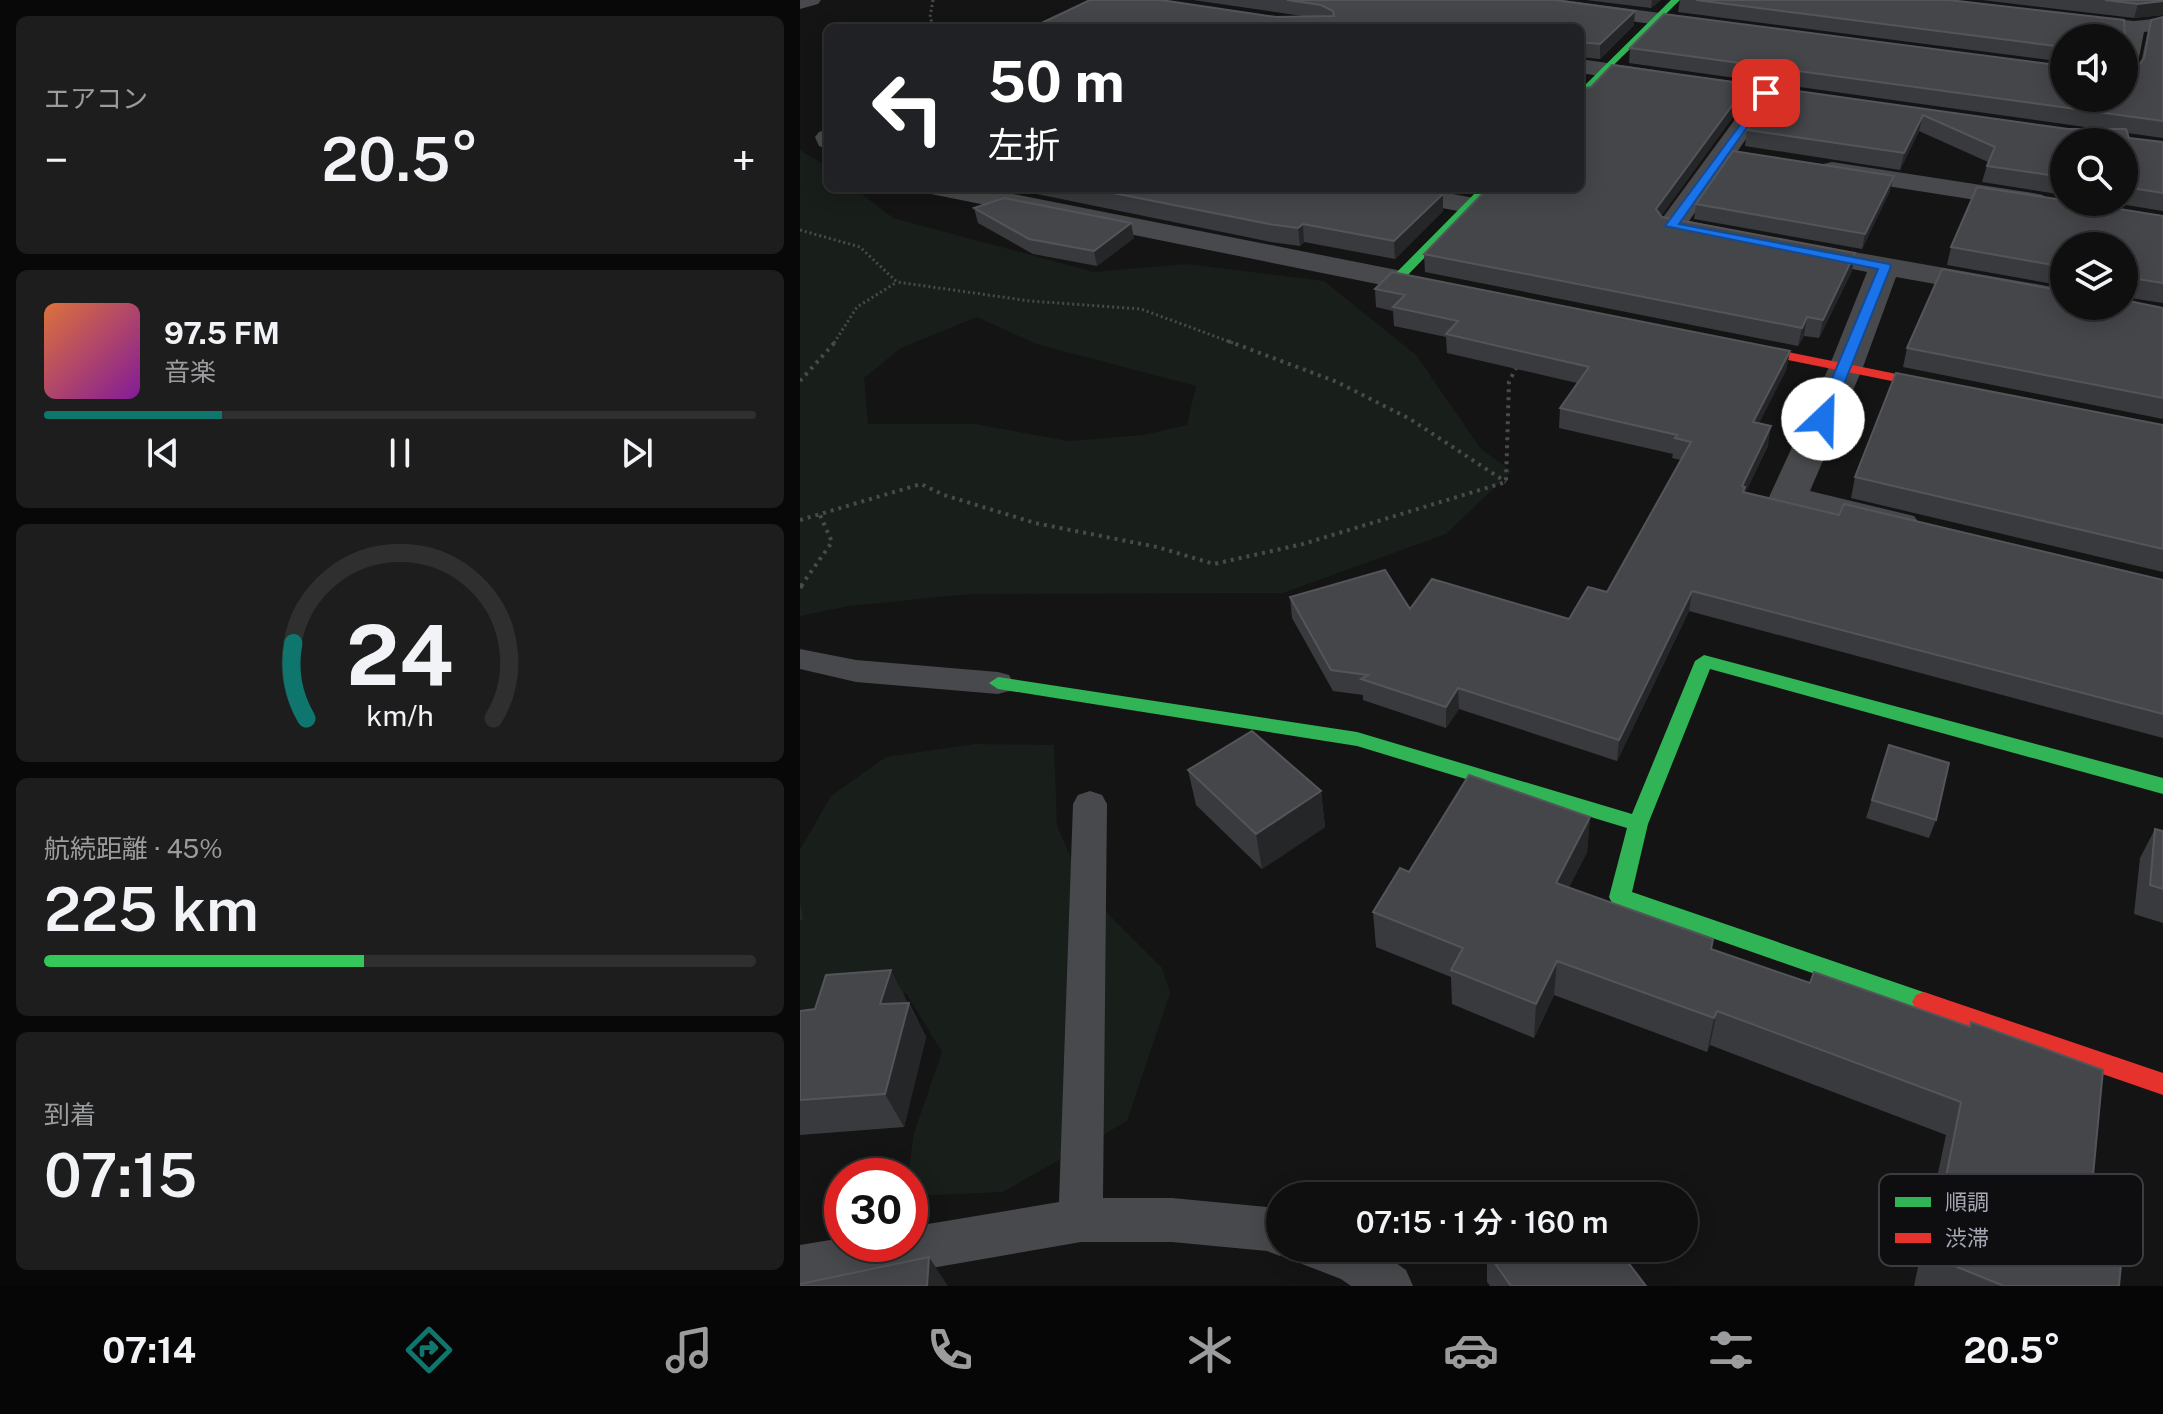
<!DOCTYPE html>
<html lang="ja">
<head>
<meta charset="utf-8">
<style>
	body { margin:0; font-family:"Public Sans","Noto Sans JP",sans-serif; background:#1d1d1d; color:#f1f3f6; height:100vh; display:flex; flex-direction:column; font-size:30px; white-space:nowrap }
	* { box-sizing:border-box; margin:0 }
	p { font-size:26px; color:#9b9c9e }
	.icon { flex:none; width:44px; height:44px; fill:none; stroke:currentColor; stroke-width:2; stroke-linecap:round; stroke-linejoin:round }
	.map { position:relative; flex:1; overflow:hidden }
	.side { display:flex; flex-direction:column; gap:16px; padding:16px; background:#080808; width:800px }
	.side>* { flex:none }
	.top-card { position:absolute; left:24px; top:24px; width:760px; height:168px; border-radius:12px; box-shadow:0 4px 20px #0003,0 0 0 2px #2f2f2f; background:#202124; color:#fff; overflow:hidden }
	.tools { position:absolute; left:1250px; top:24px; display:grid; gap:16px }
	.tools a { display:grid; place-items:center; width:88px; height:88px; border-radius:50%; background:#0f0f0f; box-shadow:0 4px 20px #0003,0 0 0 2px #2f2f2f; font-size:40px }
	.speed { position:absolute; left:24px; top:1158px; display:flex; gap:16px; font-size:40px; font-weight:700; text-align:center }
	.speed>* { display:grid; place-content:center; width:104px; height:104px; border-radius:50%; background:#0f0f0f; box-shadow:0 4px 20px #0003,0 0 0 2px #2f2f2f; line-height:1 }
	.speed .limit { border:12px solid #d22; background:#fff; color:#111 }
	.pin { position:absolute; display:grid; place-items:center; width:68px; height:68px; color:#fff; margin:-34px; border-radius:16px; box-shadow:0 4px 12px #0006 }
	.me { position:absolute; width:88px; margin:-44px; rotate:24deg; stroke-linejoin:round; filter:drop-shadow(0 0 6px #0008) }
	.turn { display:flex; align-items:center; gap:28px; height:168px; padding:0 32px; font-size:36px }
	.turn .icon { width:104px; height:104px; stroke-width:2.5 }
	.turn b { display:block; font-size:56px; line-height:68px }
	.big { font-size:60px; font-weight:600; line-height:1.1 }
	.side .widget { flex:1; display:flex; flex-direction:column; justify-content:center; gap:12px; min-width:0; padding:0 28px; border-radius:12px; background:#1d1d1d }
	.side .dial { align-items:center; gap:0 }
	.dial svg { height:208px; overflow:visible; fill:none; stroke:#2f2f2f; stroke-width:7; stroke-linecap:round; text-anchor:middle }
	.dial text { fill:#f1f3f6; stroke:none }
	.song { display:flex; align-items:center; gap:24px }
	.cover { width:96px; height:96px; border-radius:12px; background:linear-gradient(135deg,hsl(20 70% 55%),hsl(290 70% 35%)) }
	.played { height:8px; border-radius:4px; background:linear-gradient(90deg,#0f766e 25%,#2f2f2f 25%) }
	.keys { display:flex; justify-content:space-around; direction:ltr }
	.heat { display:flex; justify-content:space-between; align-items:center; font-size:44px; direction:ltr }
	.charge { height:12px; border-radius:6px; background:linear-gradient(90deg,#34c759 45%,#2f2f2f 0) }
	.trip { position:absolute; left:466px; top:1182px; width:432px; height:80px; border-radius:40px; background:#0f0f0f; box-shadow:0 4px 20px #0003,0 0 0 2px #2f2f2f; font-weight:600; line-height:80px; text-align:center }
	.tabs { display:flex; height:128px; justify-content:space-around; align-items:center; background:#060606; color:#9b9c9e }
	.tabs .icon { width:56px; height:56px }
	.tabs .on { color:#0f766e }
	.tabs b { font-size:36px; color:#f1f3f6 }
	main { display:flex; flex:1; min-height:0 }
	.map>svg:first-child { display:block }
	.green { fill:#181e1a; fill-rule:evenodd }
	.lines { fill:none; stroke-linecap:round; stroke-linejoin:round }
	.path-far2 { stroke:#4a4a4e; stroke-width:3; stroke-dasharray:2 3; stroke-linecap:butt }
	.path-far1 { stroke:#4a4a4e; stroke-width:4; stroke-dasharray:3 5; stroke-linecap:butt }
	.path { stroke:#4a4a4e; stroke-width:5; stroke-dasharray:4 6; stroke-linecap:butt }
	.lane { fill:#48494c; fill-rule:evenodd }
	.street { fill:#48494c; fill-rule:evenodd }
	.fast { fill:#30b455; fill-rule:evenodd }
	.jam { fill:#e5322d; fill-rule:evenodd }
	.wall { fill:#393a3d }
	.shaded-wall { fill:#252627 }
	.building { fill:#45464a; stroke:#54555a; stroke-width:2 }
	.route { fill:#1a73e8; stroke:#114b97; stroke-width:2 }
	.key { fill:#0e0e10; stroke:#3b3c41; stroke-width:2 }
	.key-label { font-size:22px; fill:#a5a7b4 }
</style>
</head>
<body>
<main>
<section class="side">
<div class="widget"><p>エアコン</p>
<div class="heat"><a>−</a><b class="big">20.5°</b><a>+</a></div>
</div>
<div class="widget">
<div class="song"><i class="cover"></i><div><b>97.5 FM</b><p>音楽</p></div></div>
<div class="played"></div>
<div class="keys"><svg class="icon" aria-label="previous" viewBox="0 0 24 24"><path d="M18 5L8 12l10 7zM5 5v14"/></svg><svg class="icon" aria-label="pause" viewBox="0 0 24 24"><path d="M8 5v14M16 5v14"/></svg><svg class="icon" aria-label="next" viewBox="0 0 24 24"><path d="M6 5l10 7-10 7zM19 5v14"/></svg></div>
</div>
<div class="widget dial"><svg viewBox="0 0 100 80">
<path d="M14 69A42 42 0 1 1 86 69"/>
<path d="M14 69A42 42 0 0 1 9 40" stroke="#0f766e"/>
<text x="50" y="56" font-size="32" font-weight="700">24</text>
<text x="50" y="72" font-size="11">km/h</text>
</svg></div>
<div class="widget"><p>航続距離 · 45%</p><b class="big">225 km</b><div class="charge"></div></div>
<div class="widget"><p>到着</p><b class="big">07:15</b></div>
</section>
<div class="map">
<svg width="1363" height="1286" viewBox="0 0 1363 1286">
	<rect width="100%" height="100%" fill="#141414"/>
	<path class="green" d="M0 150 28 167V188H54L93 218 294 272 387 264 524 281 616 355 681 449 712 471 646 534 483 593 170 594 49 606 0 616ZM177 317 236 344 396 386 387 425 343 435 268 441 175 424H68L64 378 101 348Z
		M175 744 254 745 257 826 287 893 362 968 370 993 327 1121 203 1192 110 1196 108 1176 114 1133 142 1052 106 993 47 1002 0 1016V850L31 796 86 757Z"/>
	<g class="lines">
		<path class="path-far2" d="M133 0 130 17 134 28
			M0 230 60 247 97 282 230 301 341 309 433 343
			M34 343 57 307 97 282"/>
		<path class="path-far1" d="M428 341 537 382 610 419 706 482
			M0 381 36 341
			M0 520 121 484 144 495 235 523 357 547 414 564 503 544 706 482 709 382 717 366
			M1 586 32 542 20 515"/>
		<path class="path" d="M0 588 2 584"/>
		<path class="lane" d="M0 649 56 660 198 672 209 675 213 683 209 691 198 694 56 682 0 669Z
			M290 791 302 795 307 804 303 1198H372L467 1207 480 1212V1248H575L606 1270 613 1286H551L541 1279 502 1264 496 1249 480 1256 467 1251 372 1242H281L28 1286H0V1245L42 1238V1244H110V1227L259 1202 273 804 278 795Z"/>
		<path class="street" d="M0 0H21L18 4 0 9Z
			M706 0H763L905 19 916 25 905 31 716 6Z
			M1266 13 1334 21 1363 18V30L1344 32 1336 73 1332 78 1324 80 1322 32 1259 23 1255 19Z
			M780 59 855 70 863 72 867 77 863 82 855 84 780 73Z
			M966 86 974 88 978 93 889 221 934 230 939 236 934 242 924 245 861 232 857 226 861 220 958 88Z
			M28 129V149L19 146 15 137 19 132Z
			M1032 162 1233 193 1243 195 1247 201 1243 207 1233 209 1023 176 1019 170 1023 164Z
			M127 188H183L597 270 608 272 612 279 608 286 597 288 141 196 131 194Z
			M563 188H622L679 199 683 205 679 211 669 213 577 196 567 194Z
			M1054 252 1264 289V306H1270L1264 307 1096 277 1063 367 1010 491 1114 516 1120 524 1114 532 1100 536 974 505 969 497 1029 367 1067 272 1043 267 1039 261 1043 255Z"/>
		<path class="fast" d="M871 0H880L780 98V90Z
			M680 188H692L601 282H593V276Z
			M904 655 1363 778V794L910 669 848 824 832 892 1132 995 1136 1002 1132 1009 1124 1012 812 903 809 897 827 828 557 746 198 689 189 683 198 677 557 732 832 814 895 661Z"/>
		<path class="jam" d="M929 340 1151 385 1158 389 1151 393 924 347 922 344Z
			M1124 992 1363 1073V1095L1116 1009 1112 1002 1116 995Z"/>
	</g>
	<path class="wall" d="M393 0H754L834 25 800 59 780 57V28H231L502 16Z
		M786 0H861L851 8Z
		M880 0H1150L1324 20 1326 65 1330 68 1339 65 1341 62 1347 35 1351 20 1363 17V138L1327 133 1329 138 1363 142V211L1308 202H1324V142H1264V195L1182 182 1188 162 1119 131 1100 170 945 146 947 130 977 88 1268 129H1299L829 63 830 48 864 14 1264 66V98H1324V38H1264V62L878 12Z
		M1182 0H1363V15L1334 18Z
		M948 84 946 99 861 216 862 217 1055 253 1052 271 1019 338 1004 336 998 346 625 272 624 254Z
		M208 188H610L643 194V211L595 259 504 242 500 246 471 242Z
		M638 188H667L662 193Z
		M1090 191 1062 249 894 219 896 204Z
		M174 208 334 238 297 266 233 254 178 223Z
		M1363 216V303L1324 297V246H1264V286L1147 265 1151 247Z
		M575 289 990 351 986 370 959 423 968 446 945 493 1039 515 1363 580V738L889 611 817 761 659 709 646 728 563 700V695L533 691 492 618 490 597 610 609 769 619 807 592 881 460 872 458 873 454 759 428 760 408 777 383 647 353 646 337 594 326 593 311 576 307Z
		M1363 308V419L1103 367 1107 348Z
		M1363 425V572L1051 498 1055 477Z
		M1089 745 1136 820 1129 838 1066 818Z
		M388 770 521 791 525 827 462 869 396 805Z
		M790 817 787 852 769 887 911 949 1010 983 1169 1027 1171 1022 1289 1218 1319 1286H1114L1146 1135 910 1045 907 1052 754 995 734 1038 652 1004 651 977 576 947 573 912 609 872Z
		M1355 829 1363 831V923L1334 914 1340 858Z
		M109 1003 126 1037 104 1127 0 1135V1011Z
		M687 1252 846 1286H690L687 1282Z"/>
	<path class="shaded-wall" d="M852 0H861L851 8Z
		M1363 1V15L1334 18 1338 4Z
		M835 11 834 25 800 59V44Z
		M782 61V76L780 78V64Z
		M948 84 946 99 854 226 856 209Z
		M1123 115 1119 131 1100 170 1104 153Z
		M1094 176 1090 191 1062 249 1065 234Z
		M643 194V211L595 259 594 241Z
		M331 223 334 238 297 266 294 251Z
		M503 224 504 242 500 246 498 228Z
		M1055 253 1052 271 1019 338 1023 320Z
		M1007 317 1004 336 998 346 1002 328Z
		M990 351 986 370 950 441 953 422Z
		M971 426 968 446 944 495 942 486Z
		M892 591 889 611 817 761 819 740Z
		M658 688 659 709 646 728V707Z
		M521 791 525 827 462 869 456 834Z
		M790 817 787 852 754 918 756 883Z
		M0 900 3 920 0 921Z
		M757 961 754 995 734 1038 736 1004Z
		M91 970 126 1037 104 1127 85 1094 80 1004Z
		M917 1011 910 1045 907 1052 914 1018Z
		M129 1257 148 1286H127Z"/>
	<path class="building" d="M290 0H361L476 17 534 16 533 11 521 5 487 0H754L835 11 800 44 780 42V28H231Z
		M896 0H1149L1324 20 1326 65 1330 68 1339 65 1344 58 1351 20 1363 17V121L830 48 864 14 1264 66V98H1324V38H1264V47Z
		M1305 0H1363V1L1338 4Z
		M812 65 948 84 856 209 862 217 1055 253 1023 320 1007 317 1002 328 624 254 688 188H780V89L791 87Z
		M977 88 1268 129H1326L1329 138 1363 142V193L1324 187V142H1264V177L1187 166 1195 147 1123 115 1104 153 947 130Z
		M933 151 1094 176 1065 234 896 204Z
		M1177 187 1264 200V202H1276L1363 216V283L1331 278 1327 285H1324V246H1264V267L1151 247Z
		M288 188H609L643 194 594 241 503 224 498 228 469 224Z
		M204 198 331 223 294 251 229 239 174 208Z
		M1142 269 1264 291V306H1324V300L1363 308V398L1107 348Z
		M592 272 990 351 953 422 971 426 942 486 945 487 943 492 1039 515 1044 504 1363 580V714L892 591 819 740 658 688 646 707 561 679 568 675 531 670 490 597 585 570 610 609 632 579 769 619 788 587 807 592 891 442 875 438 877 435 760 408 789 367 646 334 658 321 593 307 605 295 575 289Z
		M1096 373 1363 425V549L1055 477Z
		M452 731 521 791 456 834 388 770Z
		M1089 745 1149 763 1136 820 1072 800Z
		M669 775 790 817 756 883 913 939 911 949 1010 983 1014 972 1170 1027 1171 1022 1303 1070 1289 1218 1324 1231 1319 1286H1204L1130 1256 1161 1102 917 1011 914 1018 757 961 736 1004 651 970 663 948 573 912 600 868 609 872Z
		M1355 829 1363 831V889L1350 885Z
		M91 970 80 1004 109 1003 85 1094 0 1100V1011L15 1009 26 975Z
		M773 1192 777 1196H767Z
		M692 1248H817L846 1286H711L687 1252Z
		M129 1257 127 1286H0V1284Z"/>
	<path class="route" d="M966 90 971 93 879 224 1089 264 1091 266 1030 419 1023 424 1015 419 1078 269 865 226Z"/>
	<rect x="1079" y="1174" width="264" height="92" rx="12" class="key"/>
	<rect x="1095" y="1197" width="36" height="10" fill="#30b455"/>
	<rect x="1095" y="1233" width="36" height="10" fill="#e5322d"/>
	<g class="key-label">
		<text x="1145" y="1210">順調</text>
		<text x="1145" y="1246">渋滞</text>
	</g>
</svg>
<div class="tools">
<a><svg class="icon" aria-label="sound" viewBox="0 0 24 24"><path d="M4 9h4l5-4v14l-5-4H4zM17 9q2 3 0 6"/></svg></a>
<a><svg class="icon" aria-label="search" viewBox="0 0 24 24"><circle cx="10" cy="10" r="6"/><path d="M15 15l6 6"/></svg></a>
<a><svg class="icon" aria-label="layers" viewBox="0 0 24 24"><path d="M12 4l9 5-9 5-9-5zM3 14l9 5 9-5"/></svg></a>
</div>
<div class="speed"><div class="limit">30</div></div>
<div class="pin" style="left:966px;top:93px;background:#d93025"><svg class="icon" aria-label="arrive" viewBox="0 0 24 24"><path d="M6 21V4h12l-3 4 3 4H6"/></svg></div>
<svg class="me" style="left:1023px;top:419px" viewBox="-20 -20 40 40"><circle r="19" fill="#fff"/><path d="M0-13L10 11 0 6-10 11z" fill="#1a73e8"/></svg>
<div class="trip">07:15 · 1 分 · 160 m</div>
<div class="top-card">
<div class="turn"><svg class="icon" aria-label="left" viewBox="0 0 24 24"><path d="M17 20v-9H6M10 6l-5 5 5 5"/></svg><div><b>50 m</b>左折</div></div>
</div>
</div>
</main>
<nav class="tabs">
<b>07:14</b>
<svg class="icon on" aria-label="directions" viewBox="0 0 24 24"><path d="M12 3l9 9-9 9-9-9zM9 14v-3h6M13 9l2 2-2 2"/></svg>
<svg class="icon" aria-label="music" viewBox="0 0 24 24"><path d="M9 18V5l10-2v13"/><circle cx="6" cy="18" r="3"/><circle cx="16" cy="16" r="3"/></svg>
<svg class="icon" aria-label="phone" viewBox="0 0 24 24"><path d="M5 4h4l2 5-3 2q2 4 5 5l2-3 5 2v4C11 20 4 13 5 4z"/></svg>
<svg class="icon" aria-label="climate" viewBox="0 0 24 24"><path d="M12 3v18M4 7l16 10M4 17L20 7"/></svg>
<svg class="icon" aria-label="car" viewBox="0 0 24 24"><path d="M5 17H2v-5l4-1 3-4h7l3 4 3 1v5h-3M9 17h6M6 11h13"/><circle cx="7" cy="17" r="2"/><circle cx="17" cy="17" r="2"/></svg>
<svg class="icon" aria-label="filters" viewBox="0 0 24 24"><path d="M4 7h16M4 17h16"/><circle cx="9" cy="7" r="2"/><circle cx="15" cy="17" r="2"/></svg>
<b>20.5°</b>
</nav>
</body>
</html>
